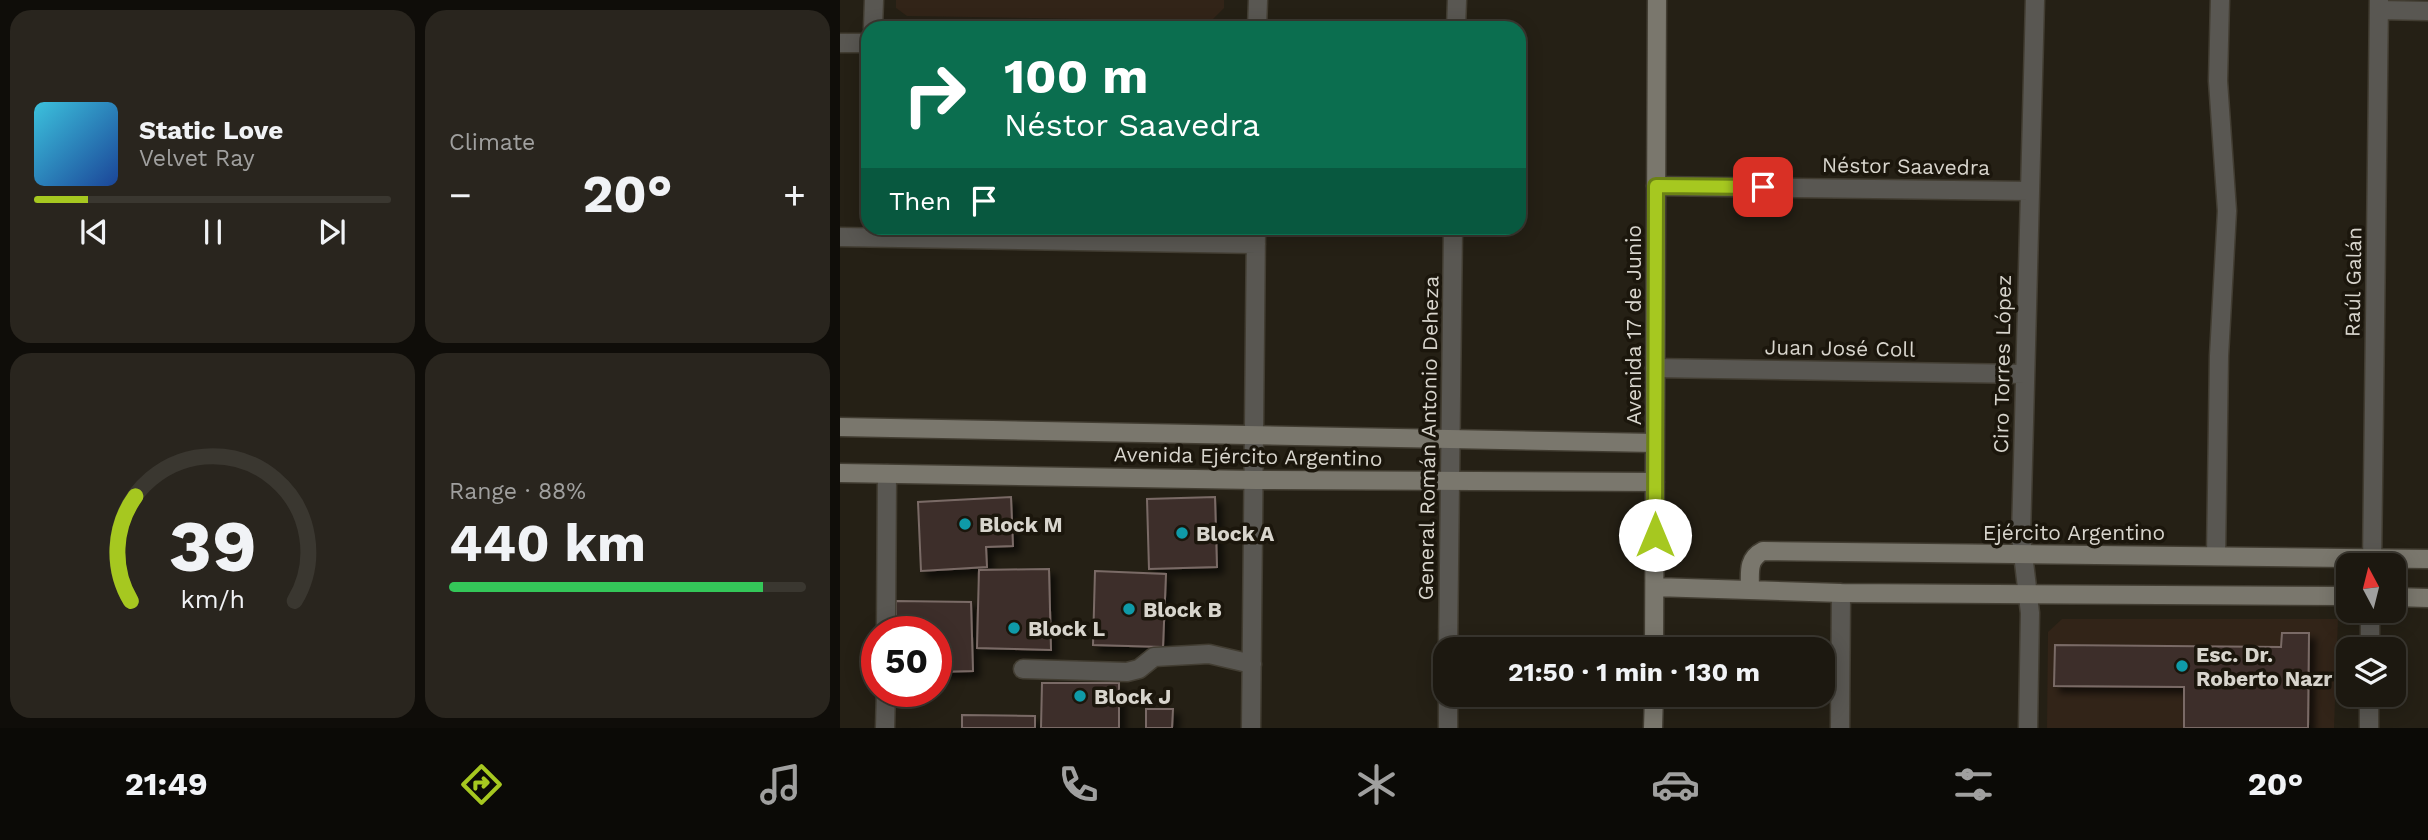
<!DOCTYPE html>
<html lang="en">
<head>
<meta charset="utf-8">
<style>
	body { margin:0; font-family:"Work Sans",sans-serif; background:#29251e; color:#f1f3f6; height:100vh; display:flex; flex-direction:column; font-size:26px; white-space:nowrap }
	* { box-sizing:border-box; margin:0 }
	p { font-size:23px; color:#a0a09f }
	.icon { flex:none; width:38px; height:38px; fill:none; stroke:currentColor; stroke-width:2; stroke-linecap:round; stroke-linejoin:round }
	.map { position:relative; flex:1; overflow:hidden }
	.details { display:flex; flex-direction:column; gap:10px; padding:10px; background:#0f0d09; width:840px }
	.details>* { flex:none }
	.guide { position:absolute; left:21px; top:21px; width:665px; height:214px; border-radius:21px; box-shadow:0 4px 18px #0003,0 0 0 2px #3a3730; background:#0b6e4f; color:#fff; overflow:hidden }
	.needle { width:46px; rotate:353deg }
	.fabs { position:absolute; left:1496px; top:553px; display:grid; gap:14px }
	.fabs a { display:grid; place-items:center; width:70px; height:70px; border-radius:14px; background:#1c1810; box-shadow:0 4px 18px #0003,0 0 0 2px #3a3730; font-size:35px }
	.speed { position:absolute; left:21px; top:616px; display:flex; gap:14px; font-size:35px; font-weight:700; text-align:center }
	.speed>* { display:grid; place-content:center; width:91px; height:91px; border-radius:50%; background:#1c1810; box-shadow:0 4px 18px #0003,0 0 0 2px #3a3730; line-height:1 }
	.speed .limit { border:10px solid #d22; background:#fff; color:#111 }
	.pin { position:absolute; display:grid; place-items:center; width:60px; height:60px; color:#fff; margin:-30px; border-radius:14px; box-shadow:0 4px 10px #0006 }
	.me { position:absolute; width:77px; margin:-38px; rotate:0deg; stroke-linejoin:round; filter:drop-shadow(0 0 5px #0008) }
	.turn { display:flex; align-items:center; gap:24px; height:147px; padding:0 28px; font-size:32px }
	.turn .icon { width:91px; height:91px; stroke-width:2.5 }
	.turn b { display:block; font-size:49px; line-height:60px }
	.then { display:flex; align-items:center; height:66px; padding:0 28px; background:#0003; gap:14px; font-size:26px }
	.big { font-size:52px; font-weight:700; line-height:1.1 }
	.details .card { flex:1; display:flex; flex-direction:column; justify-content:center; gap:10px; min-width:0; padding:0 24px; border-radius:21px; background:#29251e }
	.details .dial { align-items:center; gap:0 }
	.dial svg { height:182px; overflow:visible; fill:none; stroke:#3a3730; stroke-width:7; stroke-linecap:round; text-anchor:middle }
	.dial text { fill:#f1f3f6; stroke:none }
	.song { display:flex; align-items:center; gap:21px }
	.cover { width:84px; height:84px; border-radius:10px; background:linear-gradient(135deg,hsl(190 70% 55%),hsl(220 70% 35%)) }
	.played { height:7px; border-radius:4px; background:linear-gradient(90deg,#a6c820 15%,#3a3730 15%) }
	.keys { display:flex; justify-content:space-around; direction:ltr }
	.heat { display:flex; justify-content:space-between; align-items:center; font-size:38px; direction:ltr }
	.charge { height:10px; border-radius:5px; background:linear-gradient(90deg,#34c759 88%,#3a3730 0) }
	.details .tiles { flex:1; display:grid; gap:10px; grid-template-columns:repeat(2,1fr) }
	.trip { position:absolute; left:593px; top:637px; width:402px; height:70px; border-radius:21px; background:#1c1810; box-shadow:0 4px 18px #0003,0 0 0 2px #3a3730; font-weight:700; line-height:70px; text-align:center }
	.menu { display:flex; height:112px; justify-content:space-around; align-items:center; background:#0b0a06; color:#a0a09f }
	.menu .icon { width:49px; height:49px }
	.menu .current { color:#a6c820 }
	.menu b { font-size:32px; color:#f1f3f6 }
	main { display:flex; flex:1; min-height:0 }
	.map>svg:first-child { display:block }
	.education { fill:#322418 }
	.building { fill:#3c2e2a; stroke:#7a6b66; stroke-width:2; filter:url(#shadow) }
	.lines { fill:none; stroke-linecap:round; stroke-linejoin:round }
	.street-casing { stroke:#423d32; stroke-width:21 }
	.secondary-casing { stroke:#423d32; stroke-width:21 }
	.street { stroke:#595752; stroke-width:18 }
	.secondary { stroke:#7a776d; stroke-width:18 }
	.route-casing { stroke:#6c8215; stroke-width:18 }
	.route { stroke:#a6c820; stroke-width:12 }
	.culture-dot { fill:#0f9aa8; stroke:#1b160c; stroke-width:2.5 }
	.labels { text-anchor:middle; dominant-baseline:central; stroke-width:7; stroke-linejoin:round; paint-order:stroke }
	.street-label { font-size:21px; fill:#d8d5cd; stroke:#1b160c }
	.poi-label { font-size:21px; font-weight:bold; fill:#d8d5cd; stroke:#1b160c; text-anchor:start }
</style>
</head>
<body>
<main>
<section class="details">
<div class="tiles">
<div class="card">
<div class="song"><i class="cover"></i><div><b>Static Love</b><p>Velvet Ray</p></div></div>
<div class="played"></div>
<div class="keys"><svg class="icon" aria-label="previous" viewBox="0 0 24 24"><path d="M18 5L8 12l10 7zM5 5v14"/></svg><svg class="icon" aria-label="pause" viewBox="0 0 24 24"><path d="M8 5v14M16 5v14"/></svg><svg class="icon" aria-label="next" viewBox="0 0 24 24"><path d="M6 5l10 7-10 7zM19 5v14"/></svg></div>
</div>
<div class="card"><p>Climate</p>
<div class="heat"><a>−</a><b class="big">20°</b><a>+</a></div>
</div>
<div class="card dial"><svg viewBox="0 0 100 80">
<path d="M14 69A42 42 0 1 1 86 69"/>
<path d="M14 69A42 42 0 0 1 16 23" stroke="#a6c820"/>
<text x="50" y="56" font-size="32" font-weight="700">39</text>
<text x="50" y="72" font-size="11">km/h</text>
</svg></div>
<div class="card"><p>Range · 88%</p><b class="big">440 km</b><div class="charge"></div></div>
</div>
</section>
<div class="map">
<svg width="1588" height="728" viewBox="0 0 1588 728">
	<defs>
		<filter id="shadow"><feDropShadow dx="6" dy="6" stdDeviation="3.5" flood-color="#0009"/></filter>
	</defs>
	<rect width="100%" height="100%" fill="#252015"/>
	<path class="education" d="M56 0H384V8L371 21 67 16 56 8Z
		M1222 619H1498L1494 728H1207L1208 632Z"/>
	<path class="building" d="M171 497 173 546 146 547 147 567 81 571 78 502Z
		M375 497 377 567 309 569 307 499Z
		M209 569 211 650 137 648 139 570Z
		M255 571 326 574 323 647 253 645Z
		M56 601 131 602 133 671 96 672V632H56Z
		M1442 633H1469L1468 728H1344V687L1214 686 1215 645 1441 647Z
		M202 683H279V728H201Z
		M306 709H333L332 728H306Z
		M122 715 195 716V728H122Z"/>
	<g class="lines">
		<defs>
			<path id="street" d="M1539 10 1588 11
				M33 28 34 0
				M417 28 418 0
				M616 28 617 0
				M0 43H28
				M816 186 1189 191
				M0 237 416 244
				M815 368 1185 374
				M1376 556 1379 356 1387 211 1378 81 1380 0
				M1532 565 1539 0
				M46 632 47 474
				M608 649 613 228
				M1530 649V611
				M183 669 287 672 299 669 314 657 369 654 412 664
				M45 728 46 691
				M411 728 416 228
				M608 728V695
				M1000 728 1001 593
				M1188 728 1190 613 1181 537 1195 0
				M1529 728V695"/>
			<path id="secondary" d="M0 427 815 443
				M0 473 415 480 815 482
				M815 587 1001 593 1508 596
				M910 589C910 573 907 559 923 551L1588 559
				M1554 597 1588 598
				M814 649 817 0
				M813 728 814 695"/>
		</defs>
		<use href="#street" class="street-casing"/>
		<use href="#secondary" class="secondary-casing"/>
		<use href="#street" class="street"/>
		<use href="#secondary" class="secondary"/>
	</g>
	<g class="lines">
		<defs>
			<path id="route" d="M815 535 816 186 923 187"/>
		</defs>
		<use href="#route" class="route-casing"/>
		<use href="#route" class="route"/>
	</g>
	<g class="culture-dot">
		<circle cx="125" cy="524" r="7"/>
		<circle cx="342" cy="533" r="7"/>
		<circle cx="289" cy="609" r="7"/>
		<circle cx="174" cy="628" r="7"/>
		<circle cx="1342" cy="666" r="7"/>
		<circle cx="240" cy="696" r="7"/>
	</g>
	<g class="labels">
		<g class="street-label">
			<text transform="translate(1066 166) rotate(1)">Néstor Saavedra</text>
			<text transform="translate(1513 282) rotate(-89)">Raúl Galán</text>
			<text transform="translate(793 325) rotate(-90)">Avenida 17 de Junio</text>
			<text transform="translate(1000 348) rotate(1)">Juan José Coll</text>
			<text transform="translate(1162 364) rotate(-89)">Ciro Torres López</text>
			<text transform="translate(588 438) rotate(-89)">General Román Antonio Deheza</text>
			<text transform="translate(408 456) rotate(1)">Avenida Ejército Argentino</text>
			<text x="1234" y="532">Ejército Argentino</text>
		</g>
		<g class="poi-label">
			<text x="139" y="524">Block M</text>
			<text x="356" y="533">Block A</text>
			<text x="303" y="609">Block B</text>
			<text x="188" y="628">Block L</text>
			<text x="1356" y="654">Esc. Dr.<tspan x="1356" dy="24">Roberto Nazr</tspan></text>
			<text x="254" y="696">Block J</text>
		</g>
	</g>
</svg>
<div class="fabs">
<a><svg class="needle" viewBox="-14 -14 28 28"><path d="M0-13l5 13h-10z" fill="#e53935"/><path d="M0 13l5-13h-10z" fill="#a0a09f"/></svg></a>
<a><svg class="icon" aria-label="layers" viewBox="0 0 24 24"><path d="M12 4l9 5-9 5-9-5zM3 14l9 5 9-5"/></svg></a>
</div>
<div class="speed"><div class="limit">50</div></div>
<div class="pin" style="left:923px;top:187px;background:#d93025"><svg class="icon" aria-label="arrive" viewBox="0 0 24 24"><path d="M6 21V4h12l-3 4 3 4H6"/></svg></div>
<svg class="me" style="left:815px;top:535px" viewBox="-20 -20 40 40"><circle r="19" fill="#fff"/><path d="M0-13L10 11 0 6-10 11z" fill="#a6c820"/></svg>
<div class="trip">21:50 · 1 min · 130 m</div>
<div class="guide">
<div class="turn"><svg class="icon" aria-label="right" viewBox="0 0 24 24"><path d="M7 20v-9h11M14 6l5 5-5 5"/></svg><div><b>100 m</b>Néstor Saavedra</div></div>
<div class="then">Then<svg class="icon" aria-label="arrive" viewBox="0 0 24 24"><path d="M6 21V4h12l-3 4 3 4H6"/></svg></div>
</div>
</div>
</main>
<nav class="menu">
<b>21:49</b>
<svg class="icon current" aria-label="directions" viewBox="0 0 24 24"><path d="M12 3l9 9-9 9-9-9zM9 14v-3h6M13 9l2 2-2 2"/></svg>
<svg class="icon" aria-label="music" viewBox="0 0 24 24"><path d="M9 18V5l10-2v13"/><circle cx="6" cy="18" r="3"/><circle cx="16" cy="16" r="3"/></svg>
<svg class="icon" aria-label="phone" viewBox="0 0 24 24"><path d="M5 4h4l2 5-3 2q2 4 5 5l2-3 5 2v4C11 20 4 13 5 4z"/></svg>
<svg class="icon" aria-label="climate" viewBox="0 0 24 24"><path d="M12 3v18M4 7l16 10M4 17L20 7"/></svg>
<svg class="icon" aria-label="car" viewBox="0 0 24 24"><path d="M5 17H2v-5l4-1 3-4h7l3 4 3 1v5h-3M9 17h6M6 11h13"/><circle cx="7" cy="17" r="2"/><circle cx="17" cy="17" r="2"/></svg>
<svg class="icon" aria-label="filters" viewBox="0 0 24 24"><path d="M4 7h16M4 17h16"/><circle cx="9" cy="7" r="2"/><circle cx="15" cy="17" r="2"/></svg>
<b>20°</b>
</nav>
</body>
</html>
